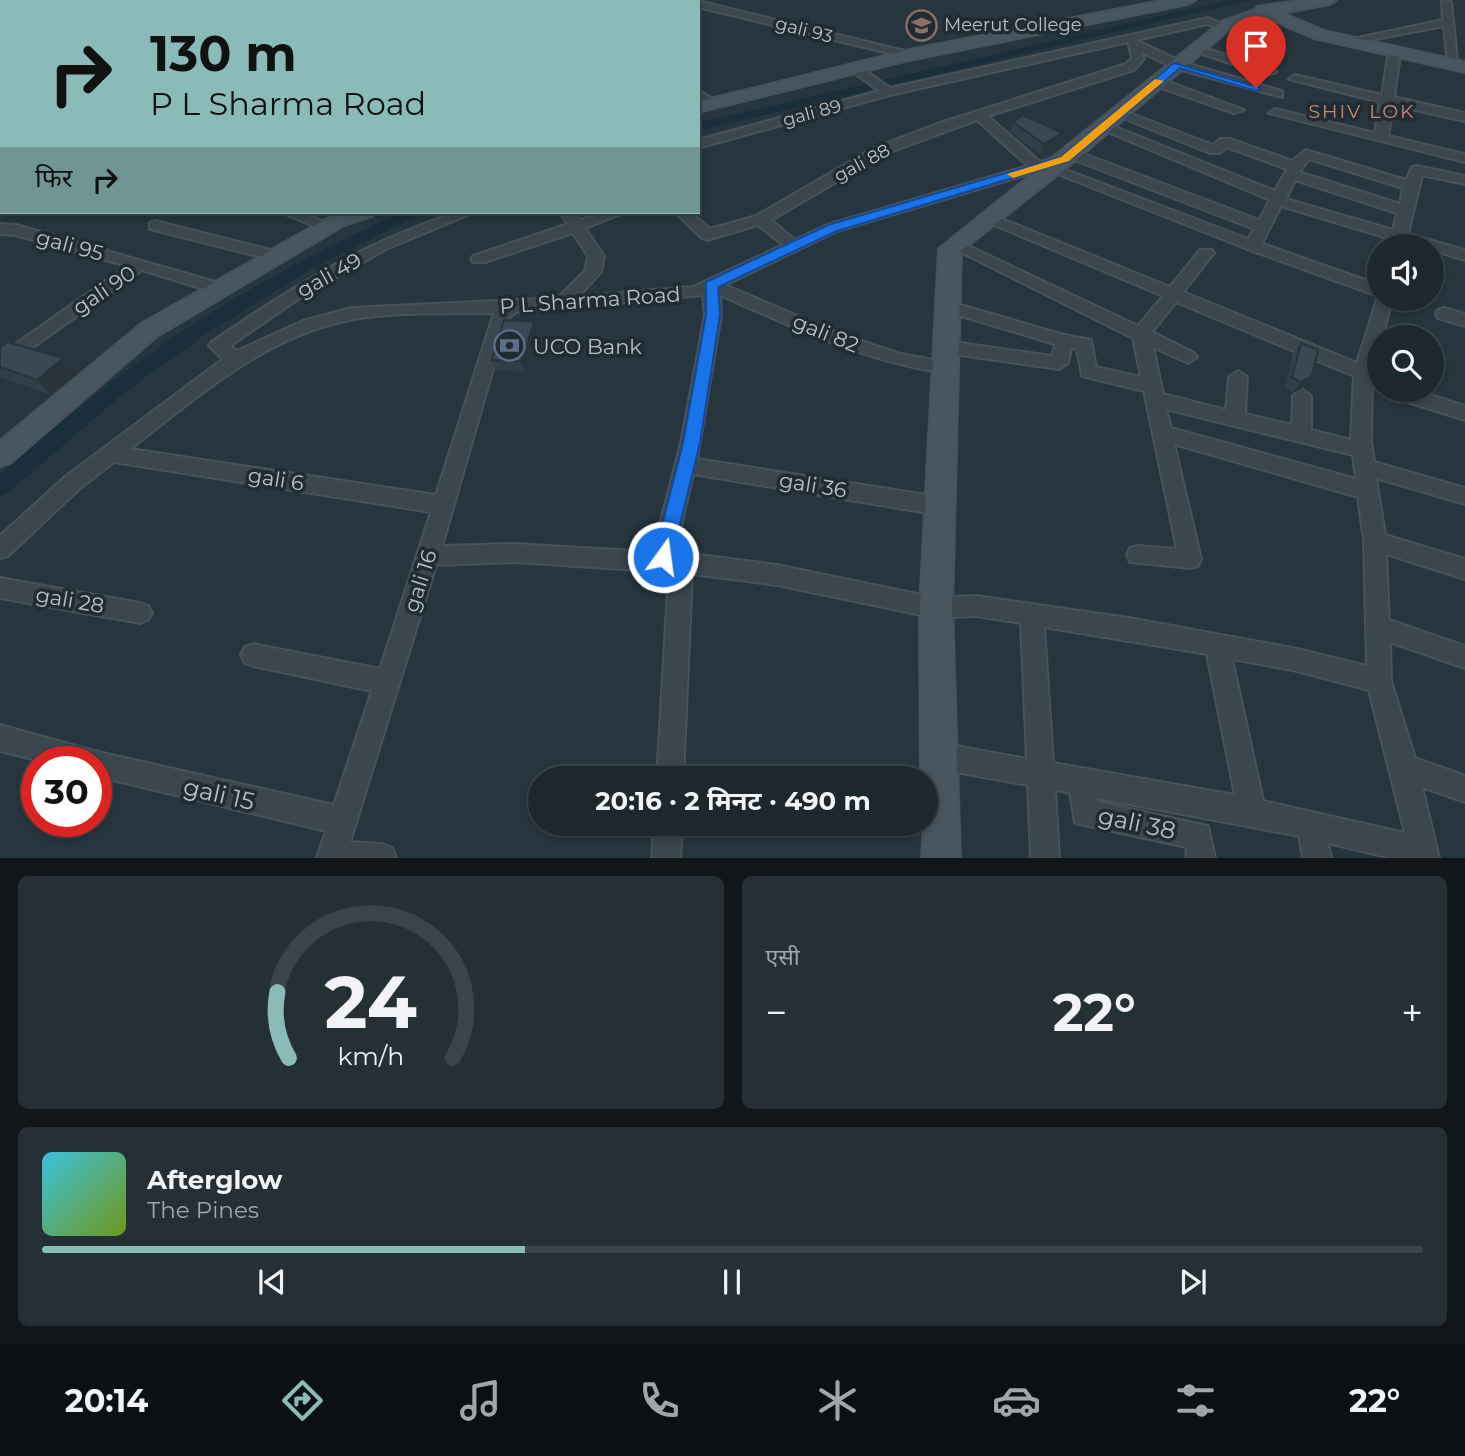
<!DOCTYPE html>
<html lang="hi">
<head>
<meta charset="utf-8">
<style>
	body { margin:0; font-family:Montserrat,"Noto Sans Devanagari",sans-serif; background:#253036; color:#f1f3f6; height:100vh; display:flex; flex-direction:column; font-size:26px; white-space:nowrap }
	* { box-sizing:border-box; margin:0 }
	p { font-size:23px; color:#a0a6aa }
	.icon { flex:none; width:38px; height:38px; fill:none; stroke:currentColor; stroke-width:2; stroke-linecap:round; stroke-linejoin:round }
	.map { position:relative; height:858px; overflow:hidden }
	.details { display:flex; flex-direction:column; gap:18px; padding:18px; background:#101619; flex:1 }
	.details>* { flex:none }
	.top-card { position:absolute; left:0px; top:0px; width:700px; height:214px; box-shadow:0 4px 10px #0003,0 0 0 2px #3b444a; background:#8bbbb9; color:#111; overflow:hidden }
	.tools { position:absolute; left:1367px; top:234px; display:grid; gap:14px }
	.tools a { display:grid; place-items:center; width:77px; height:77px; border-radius:50%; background:#1d282e; box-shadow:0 4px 10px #0003,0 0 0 2px #3b444a; font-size:35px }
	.speed { position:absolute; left:21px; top:746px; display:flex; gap:14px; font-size:35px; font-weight:700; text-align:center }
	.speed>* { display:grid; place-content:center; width:91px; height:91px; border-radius:50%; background:#1d282e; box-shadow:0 4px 10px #0003,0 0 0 2px #3b444a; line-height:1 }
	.speed .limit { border:10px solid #d22; background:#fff; color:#111 }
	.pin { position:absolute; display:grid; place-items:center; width:60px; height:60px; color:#fff; margin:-72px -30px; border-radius:50% 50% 50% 0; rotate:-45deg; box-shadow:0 0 7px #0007 }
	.pin .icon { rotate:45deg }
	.me { position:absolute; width:77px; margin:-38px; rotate:14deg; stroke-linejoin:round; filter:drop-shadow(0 0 5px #0008) }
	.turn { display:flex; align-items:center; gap:24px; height:147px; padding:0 35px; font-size:32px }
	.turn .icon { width:91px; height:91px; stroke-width:2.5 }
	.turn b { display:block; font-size:49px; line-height:60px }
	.then { display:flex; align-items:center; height:66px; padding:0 35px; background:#0003; gap:14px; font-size:26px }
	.big { font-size:52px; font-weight:700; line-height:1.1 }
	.details .widget { flex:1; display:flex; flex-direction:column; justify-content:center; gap:10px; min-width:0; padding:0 24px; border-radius:10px; background:#253036 }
	.details .dial { align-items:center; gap:0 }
	.dial svg { height:182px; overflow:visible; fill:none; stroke:#3b444a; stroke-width:7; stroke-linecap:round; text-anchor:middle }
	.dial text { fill:#f1f3f6; stroke:none }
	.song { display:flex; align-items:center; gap:21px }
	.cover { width:84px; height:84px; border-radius:10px; background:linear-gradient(135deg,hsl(190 70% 55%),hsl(80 70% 35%)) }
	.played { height:7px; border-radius:4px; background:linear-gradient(90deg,#8bbbb9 35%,#3b444a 35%) }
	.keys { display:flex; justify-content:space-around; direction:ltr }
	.heat { display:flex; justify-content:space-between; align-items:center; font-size:38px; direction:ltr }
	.details .tiles { flex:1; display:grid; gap:18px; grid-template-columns:1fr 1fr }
	.widget:last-child { grid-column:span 2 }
	.trip { position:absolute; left:528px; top:766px; width:410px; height:70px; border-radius:35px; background:#1d282e; box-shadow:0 4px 10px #0003,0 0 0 2px #3b444a; font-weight:700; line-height:70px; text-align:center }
	.dock { display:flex; height:112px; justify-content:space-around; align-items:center; background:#0c1012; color:#a0a6aa }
	.dock .icon { width:49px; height:49px }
	.dock .current { color:#8bbbb9 }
	.dock b { font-size:32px; color:#f1f3f6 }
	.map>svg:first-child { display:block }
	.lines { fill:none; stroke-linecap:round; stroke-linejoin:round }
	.canal { fill:#1b2e3b; fill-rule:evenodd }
	.street-casing { stroke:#47525a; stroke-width:4 }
	.secondary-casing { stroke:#47525a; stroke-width:4 }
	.primary-casing { stroke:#47525a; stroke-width:3 }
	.street { fill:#3b464e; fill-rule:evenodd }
	.secondary { fill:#495660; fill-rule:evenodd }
	.primary { fill:#59656e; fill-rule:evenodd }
	.wall { fill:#313f48 }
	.shaded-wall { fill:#28333b }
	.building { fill:#394954; stroke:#28333b; stroke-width:2 }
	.route { fill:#1a73e8; stroke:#114b97; stroke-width:2 }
	.slow { fill:#f59e0b }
	.labels { text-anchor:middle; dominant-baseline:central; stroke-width:7; stroke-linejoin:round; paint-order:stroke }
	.far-poi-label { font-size:18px; fill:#b7c1c9; stroke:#202b33; text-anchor:start }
	.far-street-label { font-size:18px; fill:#b7c1c9; stroke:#202b33 }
	.far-neighbourhood-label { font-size:19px; letter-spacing:2px; fill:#cd876e; stroke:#202b33 }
	.street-label { font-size:21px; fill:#b7c1c9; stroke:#202b33 }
	.poi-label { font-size:21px; fill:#b7c1c9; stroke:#202b33; text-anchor:start }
	.near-street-label { font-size:24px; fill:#b7c1c9; stroke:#202b33 }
</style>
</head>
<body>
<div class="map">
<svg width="1465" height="858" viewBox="0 0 1465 858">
	<rect width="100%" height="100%" fill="#27353e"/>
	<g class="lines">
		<path class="canal" d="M1229 0H1250L698 131V123Z
			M403 212H424L312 269 209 332 125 392 8 493 0 496V474C42 439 83 402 127 370 213 307 306 255 403 212Z"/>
		<defs>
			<path id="street" d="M235 0H254L255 2H236Z
				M676 0H692L693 2H677Z
				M1442 0 1451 2 1458 68 1448 65 1444 26 1349 44 1343 41 1443 20Z
				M698 1 913 53 915 55 909 58 698 7V2H694Z
				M1208 18 1229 27 1223 30 1207 24 1136 40 1182 62 1282 91V97L1174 68 1141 52 1144 59 1134 70 988 116 1040 162 1065 155 1066 151H1076L1259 220 1270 200 1096 127 1108 124 1275 191 1287 169 1227 147 1220 153H1210L1113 114 1124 111 1213 145 1220 139H1230L1292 161 1306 150 1406 180 1412 167 1417 166 1465 176V184L1422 175 1408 234 1465 250V260L1432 250V247L1406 243 1405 247H1389L1391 239 1281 206 1263 241V244L1379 285V299H1392L1382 338H1379L1372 373 1371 441 1374 462 1465 488V504L1376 478 1385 535 1465 559V579L1386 554 1389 620 1465 646V668L1390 642 1391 681 1415 758 1465 776V802L1422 787 1439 858H1391L1328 843 1331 858H1303L1299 836 1097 798 1098 802 1208 826 1215 858H1187L1186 847 1075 823 1070 793 1055 790 1059 858H1031L1028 785 939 769 930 765 926 756 930 747 939 743 1027 759 1021 623 976 616 936 618 777 585 692 574 683 779H657L669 572 514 562 436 565 350 842 382 844 392 848 396 858H317L326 831 96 776V761H40L0 751V725L94 751 334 805 372 691 253 666 245 663 241 655 245 647 253 644 380 669 431 512 114 462 79 489 8 556 0 558V536L65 477 223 359 209 346 212 342C276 298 341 256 414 228 435 220 453 211 475 212L386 249 295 301 230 346 237 351 303 321 351 308 558 298 585 271 588 256 573 233 485 262H473L471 259 473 256 568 224 560 212H574L580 220 605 212H626L585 228 604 256 601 272 579 296 693 287 783 245 758 225 707 240 702 238 675 212H690L710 229 756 216 874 148 940 123 1126 64 1132 58 1128 42 890 95 698 148V140L879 91 853 72 851 69 857 65 890 88ZM977 120 1028 166 827 225 795 240 771 220 884 154ZM1072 159 1254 229 1248 239 1056 166ZM1309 159 1403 188 1400 204 1299 172ZM1045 169 1250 250 1378 296 1357 363 1183 292 1214 253 1212 250H1200L1170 287 990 214 985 215V221L1163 296 1138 326 960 242H950L947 245 1133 338 1141 377 1096 367 1091 340 1064 335 947 301 939 306 941 310 1055 344 1052 356 946 341 937 347 946 353 1059 369 1068 363 1071 348 1077 349 1082 376 1144 391 1177 549 1138 546 1130 548 1127 555 1130 562 1190 568 1198 566 1201 559 1174 444 1358 497 1364 541 1367 666 1293 648 1129 618 976 596 936 598 777 565 675 552 693 474 940 515 947 512 950 506 947 500 940 497 697 459 721 315 720 295C795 328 864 361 945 373L951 371 954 367 951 363 900 354 837 333 725 285 837 231ZM1295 180 1397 213 1393 230 1286 199ZM703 295 705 315 681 443 653 552 514 544 442 546 507 320 516 312ZM1176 302 1354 376 1351 440 1311 430V396L1302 389 1293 396 1292 425 1245 414 1247 377 1238 371 1229 377 1226 410 1163 394 1153 347 1188 363 1197 357 1194 353 1152 332ZM494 313 436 495 130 449C198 397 263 337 350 320 396 311 447 314 494 313ZM1166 409 1353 455 1356 479 1171 428ZM1044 627 1207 654 1235 795 1053 763ZM1232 659 1293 670 1369 690 1405 833 1263 801Z
				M0 34H2L0 41Z
				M1193 47H1201L1277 72 1267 75 1193 51Z
				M1394 53 1400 56 1394 97 1465 113V121L1393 105 1388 136 1465 154V162L1269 113 1275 109 1375 133 1380 102 1289 79 1295 75 1382 95 1388 56Z
				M1153 79H1161L1244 110 1234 113 1153 85Z
				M698 90 714 100V106H706L698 100Z
				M2 133V142H0V134Z
				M0 205 2 212 7 213 0 214Z
				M281 212H301L336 227 328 232 323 230Z
				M155 221 283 253 285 256 277 261 150 229V223Z
				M0 224 16 225 226 285 228 289 220 294 142 270 0 370V355L127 266 15 235 0 234Z
				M1444 308 1465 314V326L1438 318 1436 314 1438 310Z
				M1383 390H1415L1465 406V420L1385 395Z
				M0 578 140 603 148 606 152 613 148 620 140 623 0 598Z
				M654 824H682L680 858H652Z"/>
			<path id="secondary" d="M48 0H64L65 2H49Z
				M203 0H220L202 2Z
				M1166 0H1195L1188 4 909 60 698 112V102L909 50Z
				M1306 0H1336L1329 4 1282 13 1324 31 1465 62V72L1314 38 1265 17 1231 28 1072 163 961 251 952 608 960 858H922L926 779H921L920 608 939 249 1221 22 1255 10 1257 7Z
				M345 212H375L372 216 344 225 157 336 10 463 0 466V441L141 324 330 217Z"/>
			<path id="primary" d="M163 0H179L162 2Z
				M2 112V125H0V113Z"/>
		</defs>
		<use href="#street" class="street-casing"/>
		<use href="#secondary" class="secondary-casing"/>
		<use href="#primary" class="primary-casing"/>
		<use href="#street" class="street"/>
		<use href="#secondary" class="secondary"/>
		<use href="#primary" class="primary"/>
	</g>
	<path class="wall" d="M1013 122 1062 133 1058 144 1041 155 1010 132Z
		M534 322 537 332 524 372 495 370 492 360Z
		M1301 343 1312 376 1304 387 1293 393 1285 388 1293 354Z
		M0 347 63 358 77 374 51 395 0 377Z"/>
	<path class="shaded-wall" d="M1062 133 1058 144 1041 155 1044 144Z
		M534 322 537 332 524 372 521 361Z
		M63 358 77 374 51 395 37 380Z
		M1312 376 1304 387 1293 393 1301 382Z"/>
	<path class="building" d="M1023 115 1062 133 1044 144 1013 122Z
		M504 320 534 322 521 361 492 360Z
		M8 342 63 358 37 380 0 367V347Z
		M1301 343 1318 350 1312 376 1301 382 1292 377Z"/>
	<path class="route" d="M1174 63 1261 88 1256 91 1180 68 1069 161 837 231 718 287 720 315 700 443 672 557 663 564 657 562 654 557 683 443 706 315V282L828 225 1061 157Z"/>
	<path class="slow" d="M1155 79 1164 81 1069 161 1013 178 1007 174 1061 157Z"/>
	<defs>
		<symbol id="university-ring" viewBox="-11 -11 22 22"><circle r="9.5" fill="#202b33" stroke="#8d6e63" stroke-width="1.5"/><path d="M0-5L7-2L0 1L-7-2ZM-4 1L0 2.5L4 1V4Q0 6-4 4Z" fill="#8d6e63"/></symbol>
		<symbol id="bank-ring" viewBox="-11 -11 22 22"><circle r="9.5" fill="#202b33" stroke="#5c6f8a" stroke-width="1.5"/><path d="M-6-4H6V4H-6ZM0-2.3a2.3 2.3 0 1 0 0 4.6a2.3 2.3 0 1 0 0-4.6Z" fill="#5c6f8a"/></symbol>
	</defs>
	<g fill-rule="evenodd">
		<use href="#university-ring" x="904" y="8" width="35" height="35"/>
		<use href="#bank-ring" x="492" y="328" width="35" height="35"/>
	</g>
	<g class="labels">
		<g class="far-poi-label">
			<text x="944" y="25">Meerut College</text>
		</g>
		<g class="far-street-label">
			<text transform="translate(804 30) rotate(14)">gali 93</text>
			<text transform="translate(812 113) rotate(-15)">gali 89</text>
			<text transform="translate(862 163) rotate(-28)">gali 88</text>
		</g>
		<g class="far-neighbourhood-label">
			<text x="1362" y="111">SHIV LOK</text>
		</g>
		<g class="street-label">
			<text transform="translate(70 245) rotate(15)">gali 95</text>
			<text transform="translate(329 275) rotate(-29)">gali 49</text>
			<text transform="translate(104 290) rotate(-34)">gali 90</text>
			<text transform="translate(590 300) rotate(-4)">P L Sharma Road</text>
			<text transform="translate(826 333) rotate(22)">gali 82</text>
			<text transform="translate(276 479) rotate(9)">gali 6</text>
			<text transform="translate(813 485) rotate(9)">gali 36</text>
			<text transform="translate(420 581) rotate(-72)">gali 16</text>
			<text transform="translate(70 600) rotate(10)">gali 28</text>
		</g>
		<g class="poi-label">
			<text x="533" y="346">UCO Bank</text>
		</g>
		<g class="near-street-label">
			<text transform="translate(219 794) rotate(13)">gali 15</text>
			<text transform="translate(1137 823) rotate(12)">gali 38</text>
		</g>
	</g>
</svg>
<div class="tools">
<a><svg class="icon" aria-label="sound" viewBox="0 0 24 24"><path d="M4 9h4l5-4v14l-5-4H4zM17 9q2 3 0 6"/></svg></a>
<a><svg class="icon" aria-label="search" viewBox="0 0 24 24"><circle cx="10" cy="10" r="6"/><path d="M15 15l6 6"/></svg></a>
</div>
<div class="speed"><div class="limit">30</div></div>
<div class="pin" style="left:1256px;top:88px;background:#d93025"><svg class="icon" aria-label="arrive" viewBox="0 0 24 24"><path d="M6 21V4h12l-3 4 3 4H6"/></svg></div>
<svg class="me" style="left:663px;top:557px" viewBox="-20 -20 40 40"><circle r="17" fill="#1a73e8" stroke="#fff" stroke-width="3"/><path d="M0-11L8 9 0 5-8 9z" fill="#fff"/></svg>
<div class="trip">20:16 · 2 मिनट · 490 m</div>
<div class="top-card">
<div class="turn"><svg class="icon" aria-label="right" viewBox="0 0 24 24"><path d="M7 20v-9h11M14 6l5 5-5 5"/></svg><div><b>130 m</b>P L Sharma Road</div></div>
<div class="then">फिर<svg class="icon" aria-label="right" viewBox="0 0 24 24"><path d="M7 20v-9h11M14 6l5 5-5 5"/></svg></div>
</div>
</div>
<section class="details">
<div class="tiles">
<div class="widget dial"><svg viewBox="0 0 100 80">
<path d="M14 69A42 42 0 1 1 86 69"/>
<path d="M14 69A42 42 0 0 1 9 40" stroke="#8bbbb9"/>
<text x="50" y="56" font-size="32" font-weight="700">24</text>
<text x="50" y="72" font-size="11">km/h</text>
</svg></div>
<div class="widget"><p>एसी</p>
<div class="heat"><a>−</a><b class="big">22°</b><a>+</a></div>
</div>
<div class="widget">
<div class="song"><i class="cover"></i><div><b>Afterglow</b><p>The Pines</p></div></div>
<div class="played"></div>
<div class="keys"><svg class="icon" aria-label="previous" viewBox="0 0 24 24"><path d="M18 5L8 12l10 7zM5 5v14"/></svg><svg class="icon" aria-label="pause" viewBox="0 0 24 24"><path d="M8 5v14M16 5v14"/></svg><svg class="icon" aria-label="next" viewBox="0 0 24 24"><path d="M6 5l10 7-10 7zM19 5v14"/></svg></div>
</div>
</div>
</section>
<nav class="dock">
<b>20:14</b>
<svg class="icon current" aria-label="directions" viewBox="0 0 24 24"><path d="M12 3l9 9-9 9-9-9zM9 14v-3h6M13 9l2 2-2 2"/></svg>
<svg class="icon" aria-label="music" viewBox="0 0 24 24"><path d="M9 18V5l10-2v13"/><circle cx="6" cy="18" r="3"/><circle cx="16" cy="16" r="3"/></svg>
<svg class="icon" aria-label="phone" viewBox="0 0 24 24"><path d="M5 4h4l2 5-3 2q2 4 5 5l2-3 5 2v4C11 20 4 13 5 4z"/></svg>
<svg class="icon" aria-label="climate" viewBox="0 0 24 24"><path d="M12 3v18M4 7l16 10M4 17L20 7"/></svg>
<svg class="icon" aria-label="car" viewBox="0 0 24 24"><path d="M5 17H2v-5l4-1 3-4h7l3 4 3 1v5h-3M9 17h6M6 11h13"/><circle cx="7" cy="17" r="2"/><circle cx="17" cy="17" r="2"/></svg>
<svg class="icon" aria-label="filters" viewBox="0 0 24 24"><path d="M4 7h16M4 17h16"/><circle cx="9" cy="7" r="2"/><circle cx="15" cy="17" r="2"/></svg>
<b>22°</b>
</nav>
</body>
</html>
